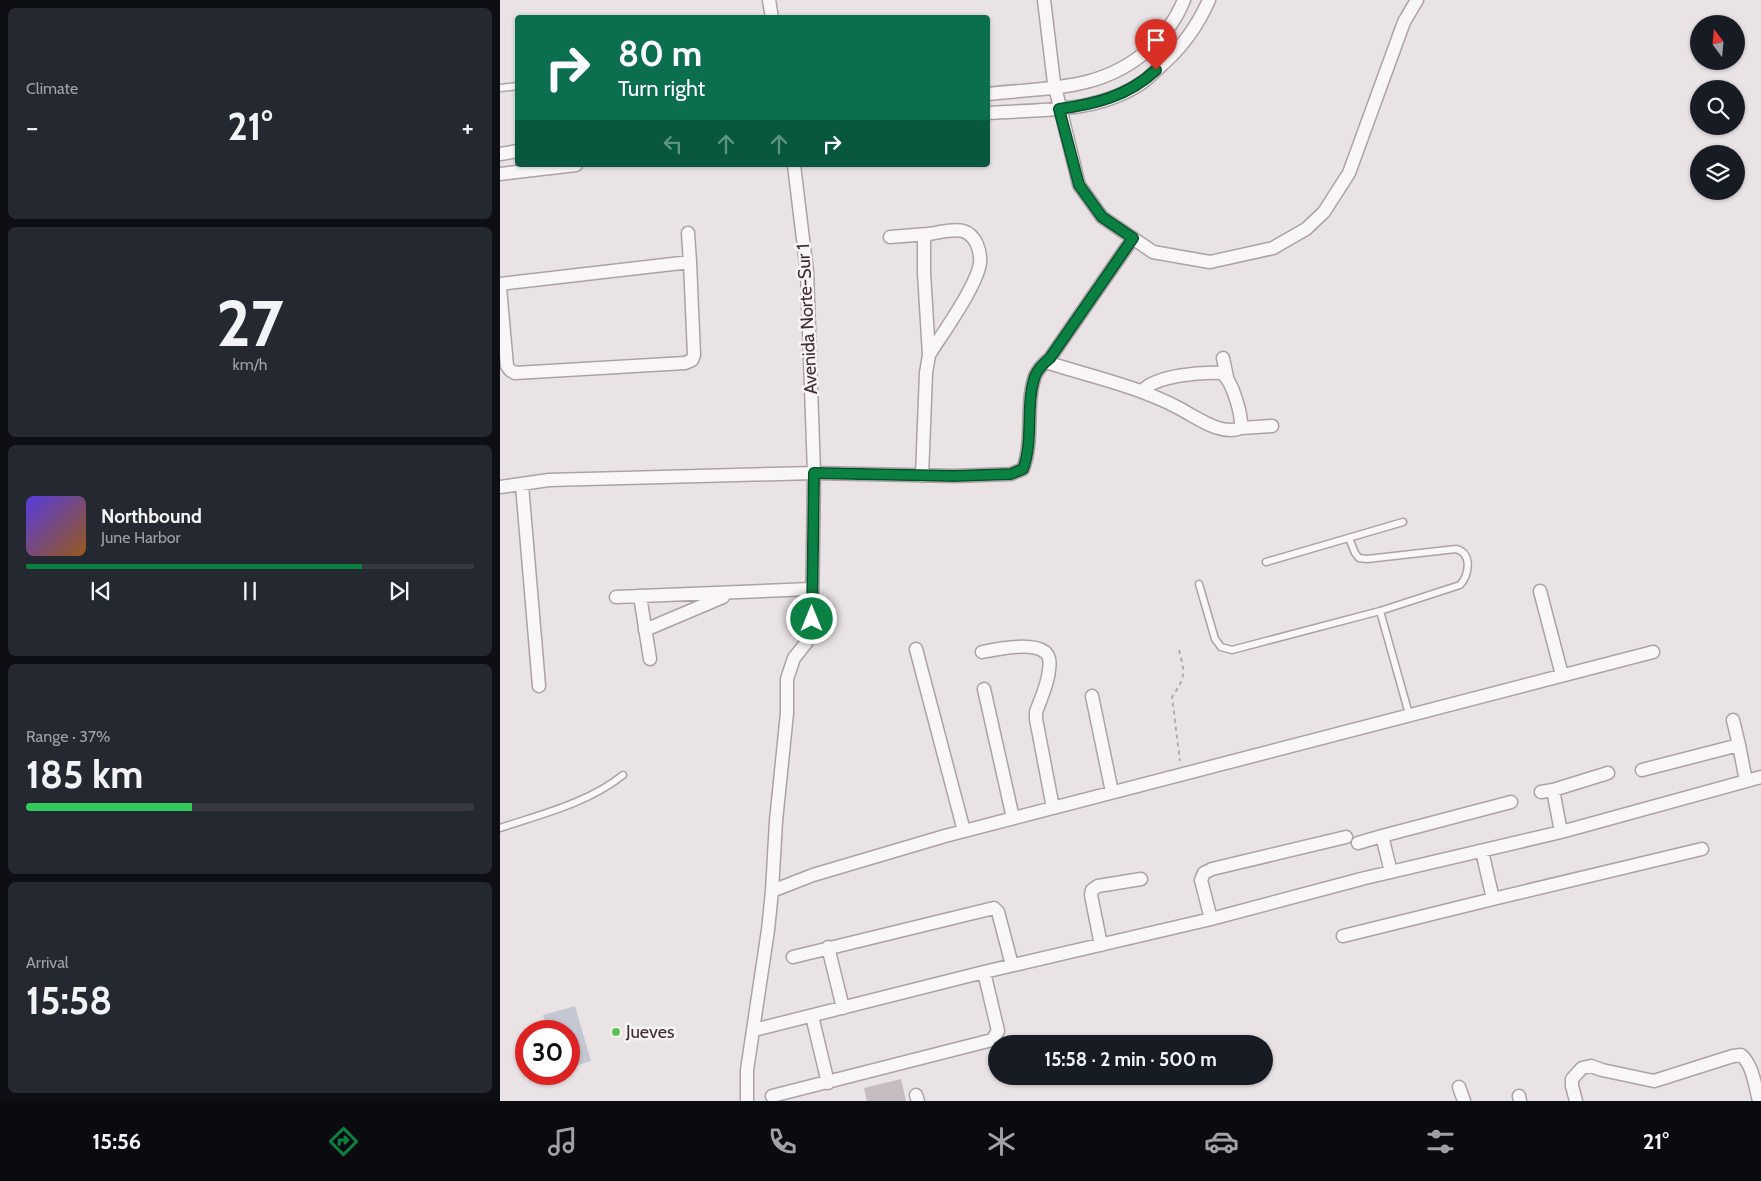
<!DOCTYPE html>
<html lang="en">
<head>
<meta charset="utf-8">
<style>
	body { margin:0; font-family:Cabin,sans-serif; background:#242831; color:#f1f3f6; height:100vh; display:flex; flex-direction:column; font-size:19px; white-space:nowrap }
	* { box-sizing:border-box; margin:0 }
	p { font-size:16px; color:#9ea1a6 }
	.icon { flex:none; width:28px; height:28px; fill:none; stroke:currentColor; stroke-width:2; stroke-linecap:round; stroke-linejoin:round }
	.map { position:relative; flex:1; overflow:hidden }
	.side { display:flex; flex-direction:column; gap:8px; padding:8px; background:#0d0f14; width:500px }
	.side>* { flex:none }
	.banner { position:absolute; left:15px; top:15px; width:475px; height:152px; border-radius:5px; box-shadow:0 1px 4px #0004; background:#0b6e4f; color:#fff; overflow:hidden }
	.needle { width:32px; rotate:344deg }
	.buttons { position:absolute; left:1190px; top:15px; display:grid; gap:10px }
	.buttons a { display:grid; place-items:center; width:55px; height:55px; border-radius:50%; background:#171b24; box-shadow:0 1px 4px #0004; font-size:25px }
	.speed { position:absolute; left:15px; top:1020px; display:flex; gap:10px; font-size:25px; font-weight:700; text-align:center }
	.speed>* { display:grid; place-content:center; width:65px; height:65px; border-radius:50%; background:#171b24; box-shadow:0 1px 4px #0004; line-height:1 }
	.speed .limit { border:8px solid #d22; background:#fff; color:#111 }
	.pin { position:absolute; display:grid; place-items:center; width:42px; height:42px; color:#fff; margin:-51px -21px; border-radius:50% 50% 50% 0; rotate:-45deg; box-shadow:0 0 5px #0007 }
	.pin .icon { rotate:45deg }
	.me { position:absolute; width:55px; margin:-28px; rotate:0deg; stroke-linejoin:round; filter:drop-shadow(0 0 4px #0008) }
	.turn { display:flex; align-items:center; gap:18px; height:105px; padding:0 20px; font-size:22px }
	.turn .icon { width:65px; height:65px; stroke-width:2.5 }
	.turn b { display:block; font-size:35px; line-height:42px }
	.lanes { display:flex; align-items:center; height:48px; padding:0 20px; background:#0003; justify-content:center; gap:25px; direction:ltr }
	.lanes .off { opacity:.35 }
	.big { font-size:38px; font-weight:700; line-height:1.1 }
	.side .widget { flex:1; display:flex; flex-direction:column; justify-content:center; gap:8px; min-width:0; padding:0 18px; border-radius:8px; background:#242831 }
	.side .dial { align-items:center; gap:0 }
	.dial b { font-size:65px; line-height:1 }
	.song { display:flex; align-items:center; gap:15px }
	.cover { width:60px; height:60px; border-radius:8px; background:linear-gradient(135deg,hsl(250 70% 55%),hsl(30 70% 35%)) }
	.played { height:5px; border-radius:2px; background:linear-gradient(90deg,#0b8043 75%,#363941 75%) }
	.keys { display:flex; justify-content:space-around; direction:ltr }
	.heat { display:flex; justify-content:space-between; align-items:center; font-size:28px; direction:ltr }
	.charge { height:8px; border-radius:4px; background:linear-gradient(90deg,#34c759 37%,#363941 0) }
	.trip { position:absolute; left:488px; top:1035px; width:285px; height:50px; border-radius:25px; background:#171b24; box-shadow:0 1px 4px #0004; font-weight:700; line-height:50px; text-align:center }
	.dock { display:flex; height:80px; justify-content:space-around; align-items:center; background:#090b0e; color:#9ea1a6 }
	.dock .icon { width:35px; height:35px }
	.dock .selected { color:#0b8043 }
	.dock b { font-size:22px; color:#f1f3f6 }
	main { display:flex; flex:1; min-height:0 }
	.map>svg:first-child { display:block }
	.green { fill:#c5c8d3 }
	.building { fill:#c6bbbf }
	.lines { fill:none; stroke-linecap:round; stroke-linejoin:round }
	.lane-casing { stroke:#ada1a6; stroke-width:9 }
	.street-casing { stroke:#ada1a6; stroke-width:15 }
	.path { stroke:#b3a9ad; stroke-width:2; stroke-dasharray:4 4; stroke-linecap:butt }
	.lane { stroke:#f9f6f7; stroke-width:6 }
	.street { stroke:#f9f6f7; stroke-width:12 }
	.route-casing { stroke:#07532c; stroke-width:12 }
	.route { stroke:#0b8043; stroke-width:9 }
	.poi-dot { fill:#60c255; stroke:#f7f3f4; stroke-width:2 }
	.labels { text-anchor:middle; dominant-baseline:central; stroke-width:5; stroke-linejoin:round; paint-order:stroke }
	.street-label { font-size:18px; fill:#412c33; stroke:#f7f3f4 }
	.poi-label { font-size:18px; fill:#412c33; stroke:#f7f3f4; text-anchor:start }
</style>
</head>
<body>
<main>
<section class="side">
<div class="widget"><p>Climate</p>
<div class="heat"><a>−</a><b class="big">21°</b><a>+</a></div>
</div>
<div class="widget dial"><b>27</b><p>km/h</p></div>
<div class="widget">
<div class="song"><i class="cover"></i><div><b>Northbound</b><p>June Harbor</p></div></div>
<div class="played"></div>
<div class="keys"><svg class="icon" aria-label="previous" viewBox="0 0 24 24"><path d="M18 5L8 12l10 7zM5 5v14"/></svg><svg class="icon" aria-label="pause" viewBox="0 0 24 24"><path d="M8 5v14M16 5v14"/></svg><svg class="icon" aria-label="next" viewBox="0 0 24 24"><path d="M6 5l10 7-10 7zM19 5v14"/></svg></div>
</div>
<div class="widget"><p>Range · 37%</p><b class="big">185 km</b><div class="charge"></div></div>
<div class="widget"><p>Arrival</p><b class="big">15:58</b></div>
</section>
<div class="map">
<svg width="1261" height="1101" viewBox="0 0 1261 1101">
	<rect width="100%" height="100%" fill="#eae3e6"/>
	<path class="green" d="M75 1006 91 1061 69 1068V1031H48L43 1015Z"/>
	<path class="building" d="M401 1079 406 1101H367L364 1088Z"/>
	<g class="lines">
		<defs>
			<path id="lane" d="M0 88 18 86
				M849 538 855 553 859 558 867 559 956 549C973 553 969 575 960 585L880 611 909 714
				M766 562 903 522
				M699 584 715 639 721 647 732 650 880 611
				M0 828C42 814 88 803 123 775"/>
			<path id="street" d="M269 0 272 18
				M544 0 554 83 579 185 602 217 653 252 710 262 773 248 806 229 824 212 849 173 904 22 917 0
				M488 94C547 87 601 92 649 49 665 35 676 20 684 0
				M488 113C540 109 597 114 643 82 650 77 656 70 663 64 683 46 698 25 709 0
				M0 154 18 151
				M294 165 307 272 314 473 454 476 511 474 523 469C534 440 525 405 535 376 538 369 544 363 550 358L633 238
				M0 174 76 165
				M188 233 190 262
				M390 237 428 234
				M0 284 190 262 194 355 192 360 185 363 15 373 10 370 7 366 0 288
				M723 358 727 377
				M546 362C595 378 647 388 691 415 705 423 725 435 741 428 742 415 733 382 722 373 701 372 657 375 642 391
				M741 428 772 426
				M422 476 426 373 429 355 424 273V239L428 234C439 233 452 228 463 231 476 235 481 251 480 263 477 286 442 334 429 355
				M22 485 39 686
				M0 487 49 480 314 473 312 619 306 643 294 658 287 679V713L276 821 272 891 268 930 247 1070V1101
				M1040 591 1062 675
				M140 596 150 659
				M116 597 311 589
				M145 630 223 597
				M416 649 464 831
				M482 652C496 649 532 642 545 652 550 656 550 664 549 670 548 684 541 698 536 712V719L553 808
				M484 689 513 818
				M592 696 612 792
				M1233 720 1239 745
				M1142 770 1239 745 1246 781
				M1041 792 1053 790
				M1061 832 1053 790 1108 773
				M858 843 882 836
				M891 872 882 836 1011 802
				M272 891 313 875 445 836 1153 652
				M993 899 1202 849
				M711 919 701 880 704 873 712 869 846 837
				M843 936 993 899 982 851
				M601 945 591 895 592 890 598 886 641 879
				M328 947 343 1008
				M293 957 494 908 498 912 512 965
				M312 1016 328 1083
				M254 1030 484 972 711 919 865 878 1061 832 1261 777
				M959 1087 964 1101
				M416 1095 418 1101
				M272 1096 492 1040 498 1031 484 972
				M1019 1096 1020 1101
				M1076 1101 1072 1086V1079L1082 1068 1091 1066 1102 1070 1154 1081 1233 1056 1241 1055C1253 1065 1255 1086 1259 1101"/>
		</defs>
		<use href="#lane" class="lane-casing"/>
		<use href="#street" class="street-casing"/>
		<path class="path" d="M679 650C685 674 686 676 672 697L680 761"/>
		<use href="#lane" class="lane"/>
		<use href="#street" class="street"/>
	</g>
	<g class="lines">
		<defs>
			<path id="route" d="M312 619 314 473 454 476 511 474 523 469C534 440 525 406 535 376 538 369 544 363 550 358L633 238 602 217 579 185 559 109C596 104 628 96 656 70"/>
		</defs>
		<use href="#route" class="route-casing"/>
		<use href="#route" class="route"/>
	</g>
	<circle class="poi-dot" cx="116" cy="1032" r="5"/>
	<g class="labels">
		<g class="street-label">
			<text transform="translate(307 319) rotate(-93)">Avenida Norte-Sur 1</text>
		</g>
		<g class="poi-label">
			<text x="126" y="1032">Jueves</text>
		</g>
	</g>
</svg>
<div class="buttons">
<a><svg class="needle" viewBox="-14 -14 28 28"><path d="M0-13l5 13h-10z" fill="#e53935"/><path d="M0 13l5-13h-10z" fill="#9ea1a6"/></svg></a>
<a><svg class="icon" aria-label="search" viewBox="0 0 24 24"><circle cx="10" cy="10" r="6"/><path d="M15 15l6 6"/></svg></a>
<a><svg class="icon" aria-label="layers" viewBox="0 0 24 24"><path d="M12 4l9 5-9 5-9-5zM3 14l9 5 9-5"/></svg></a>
</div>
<div class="speed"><div class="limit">30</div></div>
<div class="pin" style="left:656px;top:70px;background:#d93025"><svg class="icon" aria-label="arrive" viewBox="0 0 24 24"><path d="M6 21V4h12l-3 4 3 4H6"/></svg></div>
<svg class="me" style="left:312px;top:619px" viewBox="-20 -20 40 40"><circle r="17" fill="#0b8043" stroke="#fff" stroke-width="3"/><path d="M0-11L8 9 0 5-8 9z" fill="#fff"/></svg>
<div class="trip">15:58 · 2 min · 500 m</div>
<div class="banner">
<div class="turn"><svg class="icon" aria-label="right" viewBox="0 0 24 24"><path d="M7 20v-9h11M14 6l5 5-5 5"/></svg><div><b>80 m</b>Turn right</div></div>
<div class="lanes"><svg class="icon off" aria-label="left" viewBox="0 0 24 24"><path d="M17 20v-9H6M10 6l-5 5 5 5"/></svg><svg class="icon off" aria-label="ahead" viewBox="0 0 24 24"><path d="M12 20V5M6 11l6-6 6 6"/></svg><svg class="icon off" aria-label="ahead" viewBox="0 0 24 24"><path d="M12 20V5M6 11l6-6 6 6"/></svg><svg class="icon" aria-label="right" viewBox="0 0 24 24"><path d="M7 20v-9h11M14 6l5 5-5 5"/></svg></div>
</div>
</div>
</main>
<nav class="dock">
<b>15:56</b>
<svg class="icon selected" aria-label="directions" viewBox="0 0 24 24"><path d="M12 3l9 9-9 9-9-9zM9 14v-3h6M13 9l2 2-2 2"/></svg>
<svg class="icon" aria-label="music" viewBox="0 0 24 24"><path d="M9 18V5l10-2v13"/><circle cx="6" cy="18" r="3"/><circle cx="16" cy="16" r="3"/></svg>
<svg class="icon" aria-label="phone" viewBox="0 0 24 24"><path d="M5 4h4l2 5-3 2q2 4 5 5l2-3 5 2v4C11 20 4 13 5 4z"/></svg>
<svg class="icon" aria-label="climate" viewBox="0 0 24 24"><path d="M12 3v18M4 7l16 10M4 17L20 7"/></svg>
<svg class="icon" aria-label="car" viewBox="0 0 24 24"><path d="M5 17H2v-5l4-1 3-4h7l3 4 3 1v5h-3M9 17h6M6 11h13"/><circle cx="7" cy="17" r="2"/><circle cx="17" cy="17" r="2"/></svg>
<svg class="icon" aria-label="filters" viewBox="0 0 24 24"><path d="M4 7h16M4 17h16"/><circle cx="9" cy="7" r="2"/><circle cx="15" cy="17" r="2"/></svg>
<b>21°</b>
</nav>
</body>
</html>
